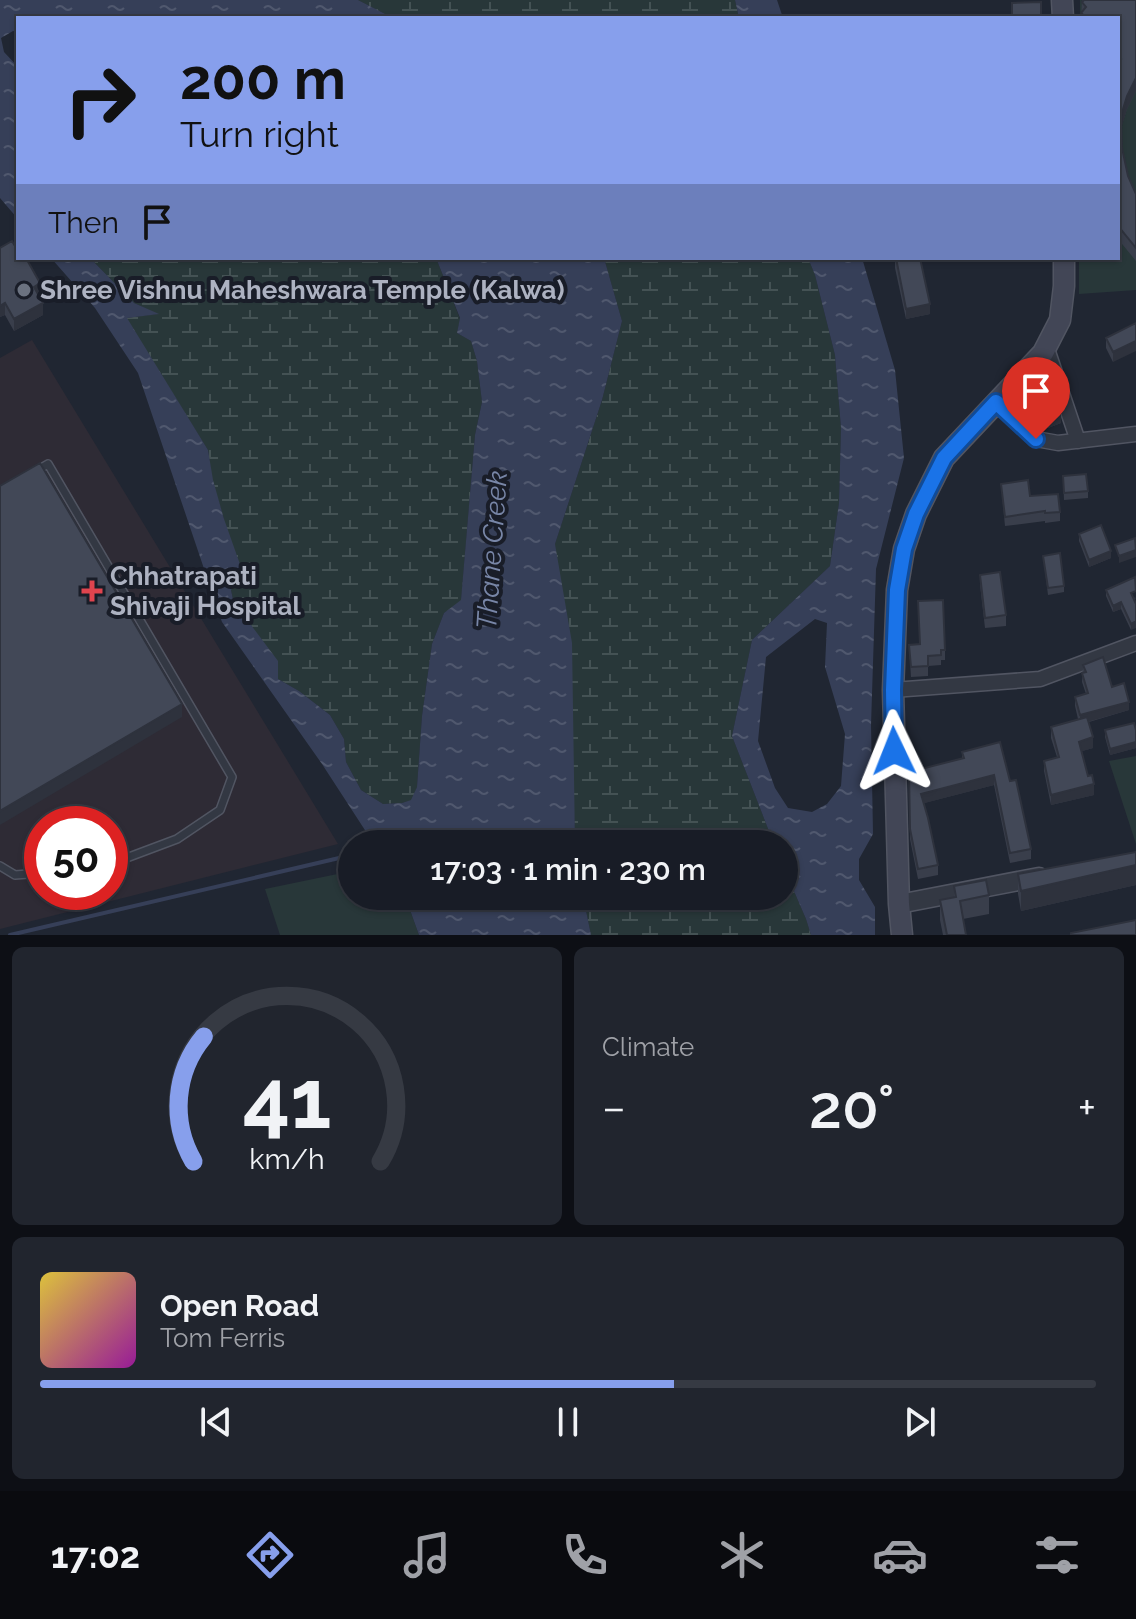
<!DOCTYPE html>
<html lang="en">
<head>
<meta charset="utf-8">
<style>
	body { margin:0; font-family:Raleway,sans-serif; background:#21252e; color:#f1f3f6; height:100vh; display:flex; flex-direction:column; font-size:30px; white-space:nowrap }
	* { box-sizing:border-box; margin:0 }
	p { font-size:26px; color:#9fa1a7 }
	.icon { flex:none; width:44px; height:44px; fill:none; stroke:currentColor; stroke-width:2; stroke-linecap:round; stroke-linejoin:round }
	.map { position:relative; height:935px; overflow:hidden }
	.sheet { display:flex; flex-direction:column; gap:12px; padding:12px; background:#0d0f15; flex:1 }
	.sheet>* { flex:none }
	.hud { position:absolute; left:16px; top:16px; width:1104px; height:244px; border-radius:0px; box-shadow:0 2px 6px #0004,0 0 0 2px #363a43; background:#879fec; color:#111; overflow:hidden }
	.speed { position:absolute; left:24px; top:806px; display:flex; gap:16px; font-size:40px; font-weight:700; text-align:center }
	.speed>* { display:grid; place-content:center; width:104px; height:104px; border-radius:50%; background:#181c26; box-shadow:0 2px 6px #0004,0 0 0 2px #363a43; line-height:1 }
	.speed .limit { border:12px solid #d22; background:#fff; color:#111 }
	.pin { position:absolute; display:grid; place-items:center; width:68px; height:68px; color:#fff; margin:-82px -34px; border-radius:50% 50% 50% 0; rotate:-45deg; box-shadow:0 0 8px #0007 }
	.pin .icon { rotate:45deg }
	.me { position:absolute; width:88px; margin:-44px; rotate:358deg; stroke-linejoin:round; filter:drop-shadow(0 0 6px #0008) }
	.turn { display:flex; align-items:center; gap:28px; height:168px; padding:0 32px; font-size:36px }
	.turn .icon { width:104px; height:104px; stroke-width:2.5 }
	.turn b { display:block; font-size:56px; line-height:68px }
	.then { display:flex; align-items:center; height:76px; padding:0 32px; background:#0003; gap:16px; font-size:30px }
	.big { font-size:60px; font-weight:600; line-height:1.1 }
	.sheet .widget { flex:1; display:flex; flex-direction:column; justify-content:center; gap:12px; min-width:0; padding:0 28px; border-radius:12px; background:#21252e }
	.sheet .dial { align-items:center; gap:0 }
	.dial svg { height:208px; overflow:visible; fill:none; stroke:#363a43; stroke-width:7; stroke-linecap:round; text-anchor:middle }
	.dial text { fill:#f1f3f6; stroke:none }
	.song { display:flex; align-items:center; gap:24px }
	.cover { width:96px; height:96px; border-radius:12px; background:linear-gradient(135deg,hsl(50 70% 55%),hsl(300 70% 35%)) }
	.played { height:8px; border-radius:4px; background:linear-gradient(90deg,#879fec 60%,#363a43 60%) }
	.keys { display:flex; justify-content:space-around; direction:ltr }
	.heat { display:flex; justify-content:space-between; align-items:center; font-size:44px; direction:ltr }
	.sheet .tiles { flex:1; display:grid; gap:12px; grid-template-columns:1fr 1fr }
	.widget:last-child { grid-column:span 2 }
	.trip { position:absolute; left:338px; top:830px; width:460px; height:80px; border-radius:40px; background:#181c26; box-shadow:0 2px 6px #0004,0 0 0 2px #363a43; font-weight:600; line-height:80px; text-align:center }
	.dock { display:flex; height:128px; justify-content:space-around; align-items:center; background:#0a0b0f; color:#9fa1a7 }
	.dock .icon { width:56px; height:56px }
	.dock .current { color:#879fec }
	.dock b { font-size:36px; color:#f1f3f6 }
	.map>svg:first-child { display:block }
	.medical { fill:#2e2b35; fill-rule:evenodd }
	.green { fill:#283739 }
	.wetland { fill:url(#wetland-marsh) }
	.water { fill:url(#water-ripples); fill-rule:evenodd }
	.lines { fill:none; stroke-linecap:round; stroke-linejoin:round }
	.stream { stroke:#363f58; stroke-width:4 }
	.service-casing { stroke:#515562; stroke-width:10 }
	.minor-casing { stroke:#515562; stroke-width:17 }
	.tertiary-casing { stroke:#515562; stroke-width:21 }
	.secondary-casing { stroke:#515562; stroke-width:23 }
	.service { stroke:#333843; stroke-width:7 }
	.minor { stroke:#333843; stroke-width:14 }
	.tertiary { stroke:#333843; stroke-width:18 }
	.secondary { stroke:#424656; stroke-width:20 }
	.wall { fill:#393e4b }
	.shaded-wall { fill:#2e323d }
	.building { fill:#424857; stroke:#2e323d; stroke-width:2 }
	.route-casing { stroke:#114b97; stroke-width:20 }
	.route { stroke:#1a73e8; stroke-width:14 }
	.worship-dot { fill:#6b7280; stroke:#191d28; stroke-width:3 }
	.health-dot { fill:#e0444e; stroke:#191d28; stroke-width:3 }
	.labels { text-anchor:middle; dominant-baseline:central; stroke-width:8; stroke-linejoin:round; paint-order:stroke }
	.poi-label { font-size:26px; font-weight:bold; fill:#adb2c1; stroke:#191d28; text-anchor:start }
	.water-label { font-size:28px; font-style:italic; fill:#7886a7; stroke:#191d28 }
</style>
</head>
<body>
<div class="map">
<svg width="1136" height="935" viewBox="0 0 1136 935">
	<defs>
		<pattern id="wetland-marsh" width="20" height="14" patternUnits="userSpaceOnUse" patternTransform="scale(2)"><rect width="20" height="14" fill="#283739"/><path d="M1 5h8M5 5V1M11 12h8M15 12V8" fill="none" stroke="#445254"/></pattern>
		<pattern id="water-ripples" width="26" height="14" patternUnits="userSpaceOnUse" patternTransform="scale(2)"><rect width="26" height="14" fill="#363f58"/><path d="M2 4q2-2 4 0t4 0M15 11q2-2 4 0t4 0" fill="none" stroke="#50586e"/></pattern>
	</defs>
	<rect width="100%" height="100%" fill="#202632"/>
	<path class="medical" d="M32 340 338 844 0 929V358ZM42 824H110V892H42Z"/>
	<path class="green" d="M1080 0H1136V290L1079 294V258H1118V18H1080Z
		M1136 756V844L1109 761Z
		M352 871V896H405L419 935H280L265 889Z"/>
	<path class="wetland" d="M358 0H735L739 18H393Z
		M90 258H436L460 319 457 333 471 341 477 361 482 402 475 435 461 601 444 613 432 644 422 716 417 787 412 800 402 803 383 804 361 790 346 762 344 739 330 715 299 691 278 679 251 625 235 609 231 590 224 519 212 480 208 450 126 318 157 314 134 303Z
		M604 258H808L815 275 835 355 841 428 839 503 830 566 752 640 732 736 774 844H575L572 745 555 544 602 400 622 321Z
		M784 868 806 919 811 935H591L583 896H784Z"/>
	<path class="water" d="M0 0H358L393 18H18V32L13 31 1 38 4 52 18 67V219L0 198Z
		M735 0H777L783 18H739Z
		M51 258H90L134 303 159 314 127 318 208 450 213 480 224 519 242 570 231 590 235 609 251 625 278 661V679L299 691 330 715 344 739 346 762 361 790 383 804 402 803 411 800 417 787 422 716 432 644 444 613 461 600 475 435 482 402 477 361 471 341 457 333 460 318 436 258H604L622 321 602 400 555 544 572 643 575 844H374L322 764 222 622 138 373 95 308Z
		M808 258H862L895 370 904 458 876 569 871 725 873 834 859 859V880L875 907V935H811L806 919 784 868V844H774L732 736 752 640 830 566 839 503 841 428 835 355 815 275ZM815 619 827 623 825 667 845 734 841 786 827 804 812 812 788 808 775 788 758 741 766 657Z
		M405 896H583L591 935H419Z"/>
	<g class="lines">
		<path class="stream" d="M10 935 352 855"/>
		<defs>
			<path id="service" d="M36 471 48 464 232 777 220 810 177 839 129 857 110 861
				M0 866 15 875 42 873"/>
			<path id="minor" d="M1046 346 1078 441
				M996 402 1036 439 1058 443 1136 434
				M893 690 1040 679 1136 643"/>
			<path id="tertiary" d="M899 904 1039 877"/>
			<path id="secondary" d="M1062 0 1063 18
				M902 935 899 904 893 690 897 590 904 549 916 514 944 458 1043 353 1060 320 1064 286V258"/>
		</defs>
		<use href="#service" class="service-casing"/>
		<use href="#minor" class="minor-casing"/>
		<use href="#tertiary" class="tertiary-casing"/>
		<use href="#secondary" class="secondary-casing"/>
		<use href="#service" class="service"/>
		<use href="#minor" class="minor"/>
		<use href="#tertiary" class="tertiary"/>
		<use href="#secondary" class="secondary"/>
	</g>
	<path class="wall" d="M1082 0H1136V91L1127 109 1121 128 1122 148 1128 176 1136 194V261L1118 239V18H1081Z
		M0 248 40 295 39 296 43 315 14 331 5 315 0 317Z
		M895 258 930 314 906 319 895 268Z
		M1136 323 1113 362 1106 348V338Z
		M1033 381 1061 423 1048 428 1033 391Z
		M1063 476 1088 491V498L1064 500Z
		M1001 484 1030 496 1060 512V521L1045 523V521L1005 526Z
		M1079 534 1111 558 1089 567 1079 541Z
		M1043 556 1064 586V592L1048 595Z
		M980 575 1006 615V626L985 628 980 585Z
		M1106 590 1136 598 1134 599 1131 630 1121 609 1113 612 1106 596Z
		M909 645 945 650V660H941V665L928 666V676L911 677Z
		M1083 665 1112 687 1129 710 1089 722 1093 748 1082 751 1088 776 1094 795 1051 805 1044 771V761L1057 757 1051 738V727L1078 719 1075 706V697L1086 694 1082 682Z
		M1105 730H1136V748L1110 755 1105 737Z
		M962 752 1010 781 1031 849V859L1010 863 994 785 924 803 938 865V875L918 879 910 839 909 772 962 758Z
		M1136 852V885L1021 911 1018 894V874Z
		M954 886 989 895V914L963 919 966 935H943L940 920V900L954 897Z"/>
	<path class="shaded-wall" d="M1136 78V91L1127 109 1121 129V116L1127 96Z
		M40 283V295L34 298V287Z
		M5 303V315L0 317V306Z
		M43 303V315L14 331V319Z
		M930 304V314L906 319V309Z
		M1136 341V351L1113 362V352Z
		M1061 413V423L1048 428V418Z
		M1136 550V557L1119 563V556Z
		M1111 551V558L1089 567V560Z
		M1121 602V609L1113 612V606Z
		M1136 621V628L1131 630V624Z
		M1129 702V710L1080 724V715Z
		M182 704V717L0 825V811Z
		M1093 737V748L1079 752V742Z
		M1136 742V748L1110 755V749Z
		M994 775V785L921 804V794Z
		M1094 784V795L1051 805V795Z
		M1136 865V885L1021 911V891Z"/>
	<path class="building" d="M1084 0H1136V78L1127 96 1121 116 1122 148 1128 176 1136 194V248L1118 226V62L1121 59 1118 56V18H1087L1081 13 1086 7 1082 2Z
		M1041 2V18H1012V3Z
		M12 241 18 251V258H26L40 283 34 287 43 303 14 319 5 303 0 306V248Z
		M896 258H920L930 304 906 309Z
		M1136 323V341L1113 352 1106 338Z
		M1048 375 1061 413 1048 418 1033 381Z
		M40 463 182 704 0 811V486Z
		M1086 474 1088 491 1064 493 1063 476Z
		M1028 480 1030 496 1058 494 1060 512 1045 513V511L1005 517 1001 484Z
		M1101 525 1111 551 1089 560 1079 534Z
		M1135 538 1136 550 1119 556 1115 545Z
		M1060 553 1064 586 1048 588 1043 556Z
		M1000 572 1006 615 985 618 980 575Z
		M1135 577 1136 591 1131 593 1136 604V621L1131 624 1121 602 1113 606 1106 590Z
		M943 600 945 650H941V655L928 656V666L911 667 909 645 920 644 918 601Z
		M1103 657 1112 687 1124 683 1129 702 1080 715 1075 697 1088 693 1082 673 1086 672 1083 665Z
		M1087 717 1093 737 1079 742 1088 776 1092 775 1094 784 1051 795 1044 761 1059 757 1051 727Z
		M1134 723 1136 730V742L1110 749 1105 730Z
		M1000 742 1010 781 1016 780 1031 849 1010 853 994 775 921 794 928 818 938 865 918 869 910 829 909 772 964 758 962 752Z
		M1136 852V865L1021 891 1018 874Z
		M986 880 989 895 960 901 966 935H947L940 900 956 897 954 886Z
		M1136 920V935H1071V933Z"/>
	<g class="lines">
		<defs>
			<path id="route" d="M894 751 893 690 897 590 904 549 916 514 944 458 996 402 1036 439"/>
		</defs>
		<use href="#route" class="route-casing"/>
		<use href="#route" class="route"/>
	</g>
	<circle class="worship-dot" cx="24" cy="290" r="8"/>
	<path class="health-dot" d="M88 579h8v8h8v8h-8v8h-8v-8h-8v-8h8z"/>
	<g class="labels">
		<g class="poi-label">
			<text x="40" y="290">Shree Vishnu Maheshwara Temple (Kalwa)</text>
			<text x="110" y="576">Chhatrapati<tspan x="110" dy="30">Shivaji Hospital</tspan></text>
		</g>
		<g class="water-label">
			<text transform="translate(492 550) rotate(-86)">Thane Creek</text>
		</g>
	</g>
</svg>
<div class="speed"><div class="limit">50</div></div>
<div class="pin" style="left:1036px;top:439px;background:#d93025"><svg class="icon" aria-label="arrive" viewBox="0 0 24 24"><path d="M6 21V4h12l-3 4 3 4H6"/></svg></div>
<svg class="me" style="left:894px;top:751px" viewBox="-20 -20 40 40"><path d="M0-17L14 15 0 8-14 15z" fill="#1a73e8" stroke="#fff" stroke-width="4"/></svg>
<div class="trip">17:03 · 1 min · 230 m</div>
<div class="hud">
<div class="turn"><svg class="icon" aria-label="right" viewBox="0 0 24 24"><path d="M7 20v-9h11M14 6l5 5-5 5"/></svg><div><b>200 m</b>Turn right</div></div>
<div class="then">Then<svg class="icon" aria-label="arrive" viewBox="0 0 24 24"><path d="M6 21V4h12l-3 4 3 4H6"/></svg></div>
</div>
</div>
<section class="sheet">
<div class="tiles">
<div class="widget dial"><svg viewBox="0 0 100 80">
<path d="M14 69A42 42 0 1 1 86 69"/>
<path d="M14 69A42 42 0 0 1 18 21" stroke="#879fec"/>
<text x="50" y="56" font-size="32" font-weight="700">41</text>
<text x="50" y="72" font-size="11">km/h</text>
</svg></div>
<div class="widget"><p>Climate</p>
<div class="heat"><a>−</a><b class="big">20°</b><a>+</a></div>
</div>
<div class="widget">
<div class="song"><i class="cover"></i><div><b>Open Road</b><p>Tom Ferris</p></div></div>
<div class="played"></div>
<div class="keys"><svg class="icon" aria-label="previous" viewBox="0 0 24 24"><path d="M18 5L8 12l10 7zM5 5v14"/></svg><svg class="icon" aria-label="pause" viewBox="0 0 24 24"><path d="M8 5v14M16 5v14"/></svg><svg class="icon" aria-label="next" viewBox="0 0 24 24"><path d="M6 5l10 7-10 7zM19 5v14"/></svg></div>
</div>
</div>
</section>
<nav class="dock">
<b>17:02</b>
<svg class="icon current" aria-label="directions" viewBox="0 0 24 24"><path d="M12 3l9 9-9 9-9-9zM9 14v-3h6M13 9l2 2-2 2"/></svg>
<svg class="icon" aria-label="music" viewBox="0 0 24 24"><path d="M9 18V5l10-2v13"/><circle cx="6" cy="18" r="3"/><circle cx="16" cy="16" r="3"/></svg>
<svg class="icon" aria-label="phone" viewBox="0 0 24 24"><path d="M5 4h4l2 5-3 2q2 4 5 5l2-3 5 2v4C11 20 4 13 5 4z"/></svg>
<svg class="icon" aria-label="climate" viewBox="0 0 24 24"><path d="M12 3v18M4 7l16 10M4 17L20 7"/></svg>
<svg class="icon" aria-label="car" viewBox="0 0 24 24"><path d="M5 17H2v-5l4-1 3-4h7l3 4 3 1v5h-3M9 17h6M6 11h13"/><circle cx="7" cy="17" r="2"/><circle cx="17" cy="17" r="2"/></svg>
<svg class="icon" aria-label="filters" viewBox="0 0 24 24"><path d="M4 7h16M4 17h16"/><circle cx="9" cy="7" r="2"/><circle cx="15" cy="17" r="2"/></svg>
</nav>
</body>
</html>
